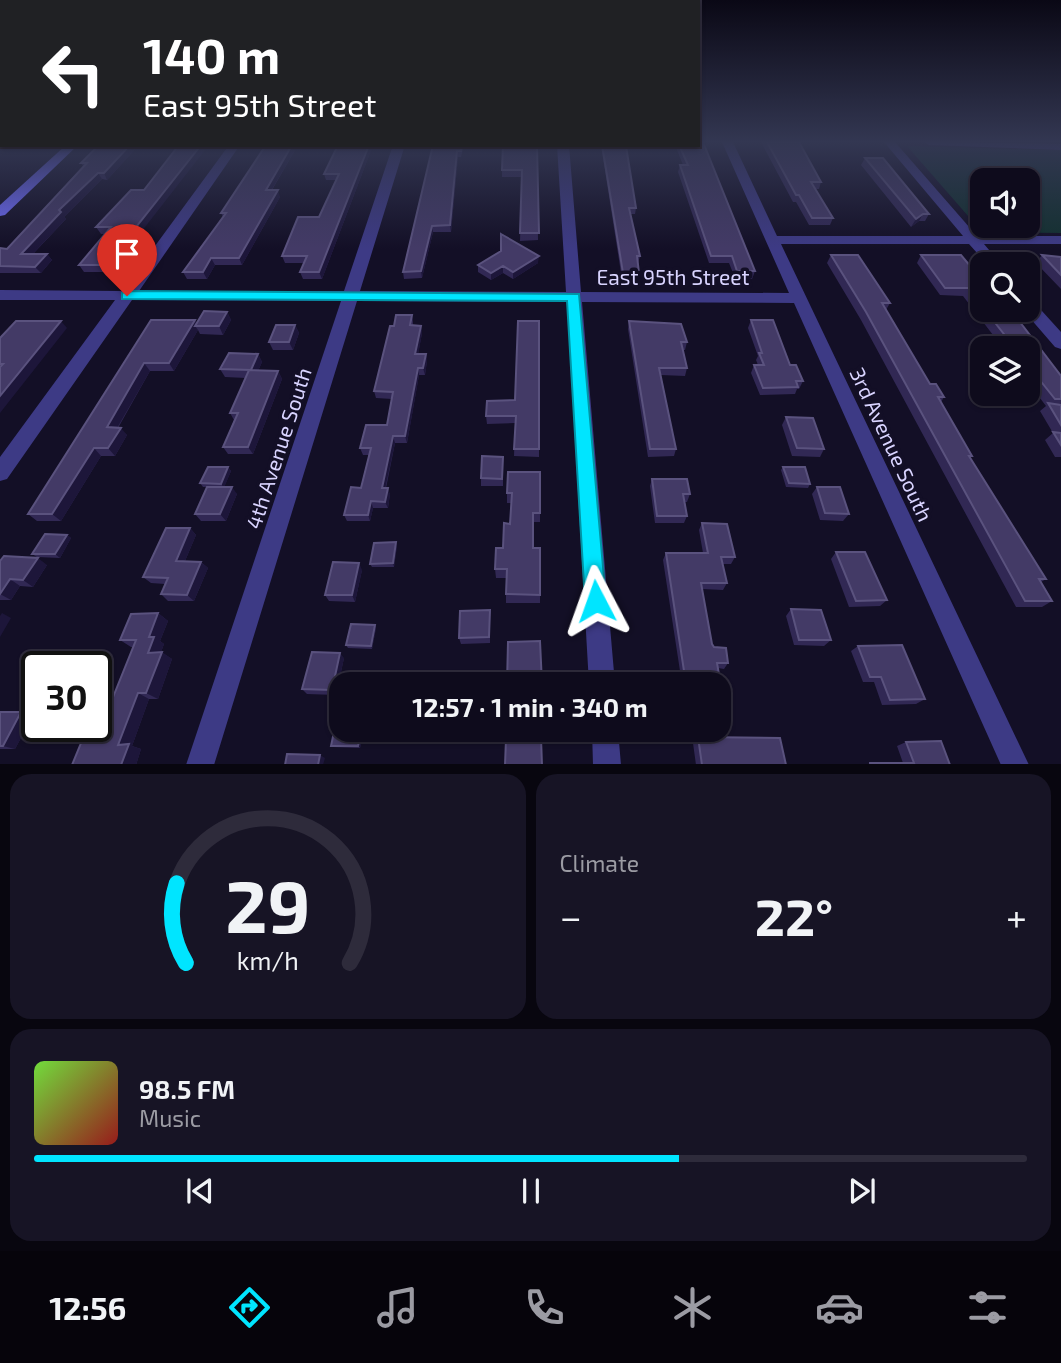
<!DOCTYPE html>
<html lang="en">
<head>
<meta charset="utf-8">
<style>
	body { margin:0; font-family:"Exo 2",sans-serif; background:#171425; color:#f1f3f6; height:100vh; display:flex; flex-direction:column; font-size:26px; white-space:nowrap }
	* { box-sizing:border-box; margin:0 }
	p { font-size:23px; color:#9b9ba3 }
	.icon { flex:none; width:38px; height:38px; fill:none; stroke:currentColor; stroke-width:2; stroke-linecap:round; stroke-linejoin:round }
	.map { position:relative; height:764px; overflow:hidden }
	.drawer { display:flex; flex-direction:column; gap:10px; padding:10px; background:#08060f; flex:1 }
	.drawer>* { flex:none }
	.top-card { position:absolute; left:0px; top:0px; width:700px; height:147px; box-shadow:0 2px 5px #0004,0 0 0 2px #2e2b3b; background:#202124; color:#fff; overflow:hidden }
	.fabs { position:absolute; left:970px; top:168px; display:grid; gap:14px }
	.fabs a { display:grid; place-items:center; width:70px; height:70px; border-radius:14px; background:#0e0b1c; box-shadow:0 2px 5px #0004,0 0 0 2px #2e2b3b; font-size:35px }
	.speed { position:absolute; left:21px; top:651px; display:flex; gap:14px; font-size:35px; font-weight:700; text-align:center }
	.speed>* { display:grid; place-content:center; width:91px; height:91px; border-radius:50%; background:#0e0b1c; box-shadow:0 2px 5px #0004,0 0 0 2px #2e2b3b; line-height:1 }
	.speed .limit { border:4px solid #111; border-radius:10px; background:#fff; color:#111 }
	.pin { position:absolute; display:grid; place-items:center; width:60px; height:60px; color:#fff; margin:-72px -30px; border-radius:50% 50% 50% 0; rotate:-45deg; box-shadow:0 0 7px #0007 }
	.pin .icon { rotate:45deg }
	.me { position:absolute; width:77px; margin:-38px; rotate:356deg; stroke-linejoin:round; filter:drop-shadow(0 0 5px #0008) }
	.turn { display:flex; align-items:center; gap:24px; height:147px; padding:0 28px; font-size:32px }
	.turn .icon { width:91px; height:91px; stroke-width:2.5 }
	.turn b { display:block; font-size:49px; line-height:60px }
	.big { font-size:52px; font-weight:700; line-height:1.1 }
	.drawer .tile { flex:1; display:flex; flex-direction:column; justify-content:center; gap:10px; min-width:0; padding:0 24px; border-radius:21px; background:#171425 }
	.drawer .dial { align-items:center; gap:0 }
	.dial svg { height:182px; overflow:visible; fill:none; stroke:#2e2b3b; stroke-width:7; stroke-linecap:round; text-anchor:middle }
	.dial text { fill:#f1f3f6; stroke:none }
	.song { display:flex; align-items:center; gap:21px }
	.cover { width:84px; height:84px; border-radius:10px; background:linear-gradient(135deg,hsl(100 70% 55%),hsl(0 70% 35%)) }
	.played { height:7px; border-radius:4px; background:linear-gradient(90deg,#00e5ff 65%,#2e2b3b 65%) }
	.keys { display:flex; justify-content:space-around; direction:ltr }
	.heat { display:flex; justify-content:space-between; align-items:center; font-size:38px; direction:ltr }
	.drawer .tiles { flex:1; display:grid; gap:10px; grid-template-columns:1fr 1fr }
	.tile:last-child { grid-column:span 2 }
	.trip { position:absolute; left:329px; top:672px; width:402px; height:70px; border-radius:21px; background:#0e0b1c; box-shadow:0 2px 5px #0004,0 0 0 2px #2e2b3b; font-weight:700; line-height:70px; text-align:center }
	.dock { display:flex; height:112px; justify-content:space-around; align-items:center; background:#06040b; color:#9b9ba3 }
	.dock .icon { width:49px; height:49px }
	.dock .active { color:#00e5ff }
	.dock b { font-size:32px; color:#f1f3f6 }
	.map>svg:first-child { display:block }
	.green { fill:#12302f; fill-rule:evenodd }
	.lines { fill:none; stroke-linecap:round; stroke-linejoin:round }
	.street { fill:#3d3a85; fill-rule:evenodd }
	.secondary { fill:#6f6bff; fill-rule:evenodd }
	.wall { fill:#312854 }
	.shaded-wall { fill:#1d163a }
	.building { fill:#433a66; stroke:#5a527e; stroke-width:2 }
	.route { fill:#00e5ff; stroke:#0095a6; stroke-width:2 }
	.labels { text-anchor:middle; dominant-baseline:central; stroke-width:7; stroke-linejoin:round; paint-order:stroke }
	.street-label { font-size:21px; fill:#d9d4ff; stroke:#130f26 }
</style>
</head>
<body>
<div class="map">
<svg width="1061" height="765" viewBox="0 0 1061 765">
	<rect width="100%" height="100%" fill="#130f26"/>
	<path class="green" d="M907 146 1061 150V233L982 232ZM982 180H1027V226H982Z"/>
	<g class="lines">
		<path class="street" d="M722 142H733L777 236H963L884 142H895L977 236H1061V244H984L1001 264H987L969 244H781L1029 765H1001L794 303 582 302 615 684H589L567 302 357 301 214 765H186L341 301 132 300 7 479 0 481V457L115 300H0V290L122 291 229 145H240L139 291H344L393 145H405L360 291 566 292 557 145H569L581 292 789 293Z
			M924 142 1061 144V150L929 145Z
			M1027 299 1032 300 1061 332V349L1055 347 1023 310H1027Z
			M592 730H618L621 765H593Z"/>
		<path class="secondary" d="M66 145H78L5 215 0 216V205Z"/>
	</g>
	<path class="wall" d="M761 142H799L821 182 819 189H815L833 218 830 225H809L796 202H793Z
		M99 145H139L107 180 102 179 64 217 66 219 33 254H47L52 260 41 273H0V248L7 249 83 166 81 163Z
		M266 145H298L272 190 280 197 242 265H215L207 279H187L183 272 223 217 221 213Z
		M338 145H373L322 279H303L300 272 304 263H285L282 256 319 217 336 180H326L324 174Z
		M433 145H464L461 157H458L451 232H433L422 278 404 279 403 272Z
		M537 145 538 240 520 241 522 177H502V170Z
		M601 145H626L636 208 635 214H630L640 256 638 263 639 273 638 279H622Z
		M675 145H698L755 271 752 279 735 278 729 263H709L678 172 680 165H683Z
		M865 158 929 214 925 221H919L911 227 861 165Z
		M131 190 110 272H84L79 265 105 234H101L96 227Z
		M831 255 890 303 886 310 930 384 944 397 941 402 972 456 970 458 1046 579 1041 582 1052 601 1042 607H1016L861 320 827 263Z
		M921 255 982 280V310H1005L1061 376V457H1055L1045 440 1053 433 1040 411 1046 406 1027 381V348H1003L963 296 940 295 917 263Z
		M1042 255 1061 257V289L1036 263Z
		M538 263 513 279 503 273 491 280 478 272V265Z
		M227 312 231 320 223 335 200 334 198 330 174 371H150L118 428 127 435 115 456H101L61 521H37L28 514 151 320H195L197 324Z
		M412 315 413 322V325L421 326 422 333 418 354H426L427 361 425 375H419L407 443H395L386 488 390 494 388 508H373L370 521H347L344 515 361 488 369 455H363L360 448 387 425 392 399 376 398 374 391 394 326Z
		M751 320 803 381 799 389H797L795 394 760 395 751 373 754 365H758L756 360 758 356 748 328Z
		M539 321V457L514 456 515 423 487 424 486 416 515 400Z
		M629 321 687 342 685 350H683L687 368 685 376 661 375 676 449 674 456 648 457 628 329Z
		M295 325 299 333 293 350H273L269 342Z
		M258 354 262 362 258 371H278L282 379 253 454H228L223 447 234 420 230 413 246 378 225 377 220 369Z
		M786 417 824 449 820 457 792 456 782 425Z
		M503 457V486H481V478Z
		M228 467 231 471 224 487 237 494 226 521H201L195 514 207 487H203L200 483Z
		M783 467 810 484 808 488 786 487 781 470Z
		M540 472V522H533V548H540V603H506V578H496L495 569 510 524 511 503H507V493Z
		M652 479 690 494 687 502H685L687 516 684 523H655L650 486Z
		M817 487 849 514 843 521 820 520 812 494Z
		M702 523 735 557 731 564H723L727 583 723 590 702 589 712 644 714 647 728 663 724 669 718 668 723 698 719 702V684H682L663 560 666 553H703L699 530Z
		M190 528 196 535 185 561 201 562 208 568 194 601H168L161 594 165 584 151 583 143 577Z
		M67 535 71 538 60 558 37 557 32 554Z
		M397 546 394 567H372L370 564Z
		M836 552 887 600 880 606 849 607 831 559Z
		M0 561 47 565 33 587 20 586 11 600H0Z
		M362 570 355 602 329 601 325 595Z
		M791 609 831 640 824 646 794 645 786 616Z
		M158 613 168 621 160 641 164 644 161 652 172 659 158 699H149L132 746 141 749 136 765H72L107 712 133 647H131L120 640Z
		M490 616V643L461 644 459 638Z
		M375 625 376 628 372 649 348 648 346 645Z
		M858 646 925 699 916 704 882 705 874 682H863L851 651Z
		M344 658 336 695 307 694 302 689Z
		M0 712 32 717 15 749H0Z
		M341 730H364L360 748 333 747 331 746Z
		M698 737 786 765H696L693 743Z
		M906 742 950 765H867L870 763H903L897 746Z"/>
	<path class="shaded-wall" d="M130 145H139L107 180 104 173Z
		M201 145H209L110 272 106 265Z
		M292 145H298L268 196 266 190Z
		M369 145H373L322 279 319 272Z
		M457 151 458 157 451 232 450 225Z
		M98 173 102 179 64 217 66 219 26 261 21 254 59 210Z
		M278 190 280 197 242 265 239 258Z
		M923 214 919 221 911 227 916 219Z
		M432 226 433 232 422 278 421 271Z
		M47 254 52 260 41 273 35 267Z
		M539 256 538 263 513 279V272Z
		M211 258 215 265 207 279 203 272Z
		M503 266V273L491 280V273Z
		M227 312 231 320 223 335 219 326Z
		M195 320 198 326H195L198 330 174 371 169 363Z
		M61 321 67 328 0 413V396Z
		M295 325 299 333 293 350 289 342Z
		M421 326 422 333 417 361 415 354Z
		M258 354 262 362 255 378 251 370Z
		M426 354 427 361 425 375 423 368Z
		M144 363 150 371 113 435 107 427Z
		M418 368 419 375 407 443 405 436Z
		M278 371 282 379 253 454 248 447Z
		M121 428 127 435 115 456 108 448Z
		M393 436 395 443 384 494 382 488Z
		M94 448 101 456 61 521 52 514Z
		M228 467 231 471 224 488 221 484Z
		M232 487 237 494 226 521 220 514Z
		M388 488 390 494 388 508 385 502Z
		M371 501 373 508 370 521 368 515Z
		M190 528 196 535 182 568 176 561Z
		M67 535 71 538 60 558 55 554Z
		M396 542 397 546 394 567 393 563Z
		M38 558 47 565 33 587 23 580Z
		M201 562 208 568 194 601 187 595Z
		M359 563 362 570 355 602 352 595Z
		M10 579 20 586 11 600 0 594Z
		M2 613 11 618 0 637V616Z
		M158 613 168 621 160 641 164 644 158 660 148 653 149 637Z
		M375 625 376 628 372 649 371 646Z
		M162 652 172 659 158 699 146 693Z
		M340 653 344 658 336 695 332 690Z
		M138 693 149 699 132 746 141 749 136 765H121L118 745Z
		M21 712 32 717 15 749 3 746Z
		M362 730H364L360 748 358 746Z
		M320 755 325 758 323 765H318Z"/>
	<path class="building" d="M698 142H703L755 271H737L732 256H711L680 165H688L679 145H698Z
		M767 142H799L821 182H811L833 218H812L799 195H796Z
		M99 145H130L104 173H98L59 210 61 212 21 254H47L35 267 0 266V248L7 249 87 163H81Z
		M179 145H201L106 265H79L111 227H96L131 190H144Z
		M266 145H292L266 190H278L239 258H211L203 272H183L226 213H221Z
		M338 145H369L319 272H300L307 256H282L298 217H319L339 174H324Z
		M433 145H462L461 151H457L450 225 432 226 421 271 403 272Z
		M503 145H537L539 233H520L522 170H502Z
		M602 145 626 146 636 208H629L640 256H637L639 273H623Z
		M865 158H883L929 214H923L916 219Z
		M501 234 539 256 513 272 503 266 491 273 478 265 501 251Z
		M831 255H858L890 303H882L930 384H936L944 397H938L972 456H969L1046 579H1039L1052 601H1025L866 312Z
		M921 255H961L982 280V305L969 288H945Z
		M1042 255 1061 257V275Z
		M985 310H1005L1008 313H1013L1061 376V399H1055L1027 364V348H1015Z
		M204 311 227 312 219 326H195Z
		M396 315H412L410 325 421 326 415 354H426L423 368H418L405 436H393L382 488H388L385 502 371 501 368 515H344L351 487 361 488 371 448H360L366 425H387L393 392 374 391 390 326H394Z
		M151 320H195L169 363H144L107 427 121 428 108 448H94L52 514H28Z
		M751 320H773L790 365H796L803 381H796L798 387 763 388 754 365H764L759 353H762Z
		M16 321H61L0 396V367L3 364H0V338Z
		M518 321H539V449H514L516 416H486L487 401 515 400Z
		M629 321 681 324 687 342H681L687 368H659L676 449H650Z
		M276 325H295L289 342H269Z
		M229 353 258 354 251 370 220 369Z
		M249 370 278 371 248 447H223L238 413H230Z
		M1048 403 1061 405V425Z
		M786 417 813 418 824 449 797 448Z
		M1053 432 1061 433V445Z
		M482 456 503 457 502 479 481 478Z
		M208 467H228L221 484 200 483Z
		M783 467H805L810 484 789 483Z
		M508 472H540V513H533V548H540V595L506 594 507 569H495L496 548H503L504 523 510 524 512 493H507Z
		M652 479H687L690 494H683L687 516H657Z
		M207 487H232L220 514H195Z
		M817 487H840L849 514 825 513Z
		M702 523 727 524 735 557H721L727 583H701L712 644 714 647 726 648 728 663H717L723 698H719V684H686L666 553H708Z
		M166 528H190L176 561 201 562 187 595 161 594 168 578 143 577Z
		M45 534 67 535 55 554H32Z
		M396 542 393 563 370 564 374 543Z
		M836 552H865L887 600 856 601Z
		M4 556 38 558 23 580 10 579 0 594V561Z
		M333 562 359 563 352 595H325Z
		M791 609 821 610 831 640H799Z
		M490 610 489 637 459 638 460 611Z
		M158 613 149 637H154L148 653 162 652 146 693H138L118 745 129 744 121 765H72L88 726H96V713L107 712 136 640H120L131 614Z
		M351 624 375 625 371 646 346 645Z
		M540 641 542 684H507L508 642Z
		M902 645 925 699 890 700 881 677H870L858 646Z
		M312 652 340 653 332 690 302 689Z
		M0 712H21L3 746H0Z
		M337 718H341V730H362L358 746H331Z
		M698 737 780 738 786 765H702Z
		M541 738 542 765H505L506 739Z
		M941 741 950 765H870V763H914L906 742Z
		M287 754 320 755 318 765H285Z"/>
	<linearGradient id="sky" x2="0" y2="1"><stop stop-color="#0a0815"/><stop offset="0.57" stop-color="#333752"/><stop offset="1" stop-color="#333752" stop-opacity="0"/></linearGradient>
	<rect width="1061" height="249" fill="url(#sky)"/>
	<path class="route" d="M127 291 579 294 606 601 603 609 596 612 588 609 585 601 567 301 122 299V293Z"/>
	<g class="labels">
		<g class="street-label">
			<text x="673" y="276">East 95th Street</text>
			<text transform="translate(892 444) rotate(65)">3rd Avenue South</text>
			<text transform="translate(278 448) rotate(-72)">4th Avenue South</text>
		</g>
	</g>
</svg>
<div class="fabs">
<a><svg class="icon" aria-label="sound" viewBox="0 0 24 24"><path d="M4 9h4l5-4v14l-5-4H4zM17 9q2 3 0 6"/></svg></a>
<a><svg class="icon" aria-label="search" viewBox="0 0 24 24"><circle cx="10" cy="10" r="6"/><path d="M15 15l6 6"/></svg></a>
<a><svg class="icon" aria-label="layers" viewBox="0 0 24 24"><path d="M12 4l9 5-9 5-9-5zM3 14l9 5 9-5"/></svg></a>
</div>
<div class="speed"><div class="limit">30</div></div>
<div class="pin" style="left:127px;top:296px;background:#d93025"><svg class="icon" aria-label="arrive" viewBox="0 0 24 24"><path d="M6 21V4h12l-3 4 3 4H6"/></svg></div>
<svg class="me" style="left:596px;top:601px" viewBox="-20 -20 40 40"><path d="M0-17L14 15 0 8-14 15z" fill="#00e5ff" stroke="#fff" stroke-width="4"/></svg>
<div class="trip">12:57 · 1 min · 340 m</div>
<div class="top-card">
<div class="turn"><svg class="icon" aria-label="left" viewBox="0 0 24 24"><path d="M17 20v-9H6M10 6l-5 5 5 5"/></svg><div><b>140 m</b>East 95th Street</div></div>
</div>
</div>
<section class="drawer">
<div class="tiles">
<div class="tile dial"><svg viewBox="0 0 100 80">
<path d="M14 69A42 42 0 1 1 86 69"/>
<path d="M14 69A42 42 0 0 1 10 34" stroke="#00e5ff"/>
<text x="50" y="56" font-size="32" font-weight="700">29</text>
<text x="50" y="72" font-size="11">km/h</text>
</svg></div>
<div class="tile"><p>Climate</p>
<div class="heat"><a>−</a><b class="big">22°</b><a>+</a></div>
</div>
<div class="tile">
<div class="song"><i class="cover"></i><div><b>98.5 FM</b><p>Music</p></div></div>
<div class="played"></div>
<div class="keys"><svg class="icon" aria-label="previous" viewBox="0 0 24 24"><path d="M18 5L8 12l10 7zM5 5v14"/></svg><svg class="icon" aria-label="pause" viewBox="0 0 24 24"><path d="M8 5v14M16 5v14"/></svg><svg class="icon" aria-label="next" viewBox="0 0 24 24"><path d="M6 5l10 7-10 7zM19 5v14"/></svg></div>
</div>
</div>
</section>
<nav class="dock">
<b>12:56</b>
<svg class="icon active" aria-label="directions" viewBox="0 0 24 24"><path d="M12 3l9 9-9 9-9-9zM9 14v-3h6M13 9l2 2-2 2"/></svg>
<svg class="icon" aria-label="music" viewBox="0 0 24 24"><path d="M9 18V5l10-2v13"/><circle cx="6" cy="18" r="3"/><circle cx="16" cy="16" r="3"/></svg>
<svg class="icon" aria-label="phone" viewBox="0 0 24 24"><path d="M5 4h4l2 5-3 2q2 4 5 5l2-3 5 2v4C11 20 4 13 5 4z"/></svg>
<svg class="icon" aria-label="climate" viewBox="0 0 24 24"><path d="M12 3v18M4 7l16 10M4 17L20 7"/></svg>
<svg class="icon" aria-label="car" viewBox="0 0 24 24"><path d="M5 17H2v-5l4-1 3-4h7l3 4 3 1v5h-3M9 17h6M6 11h13"/><circle cx="7" cy="17" r="2"/><circle cx="17" cy="17" r="2"/></svg>
<svg class="icon" aria-label="filters" viewBox="0 0 24 24"><path d="M4 7h16M4 17h16"/><circle cx="9" cy="7" r="2"/><circle cx="15" cy="17" r="2"/></svg>
</nav>
</body>
</html>
